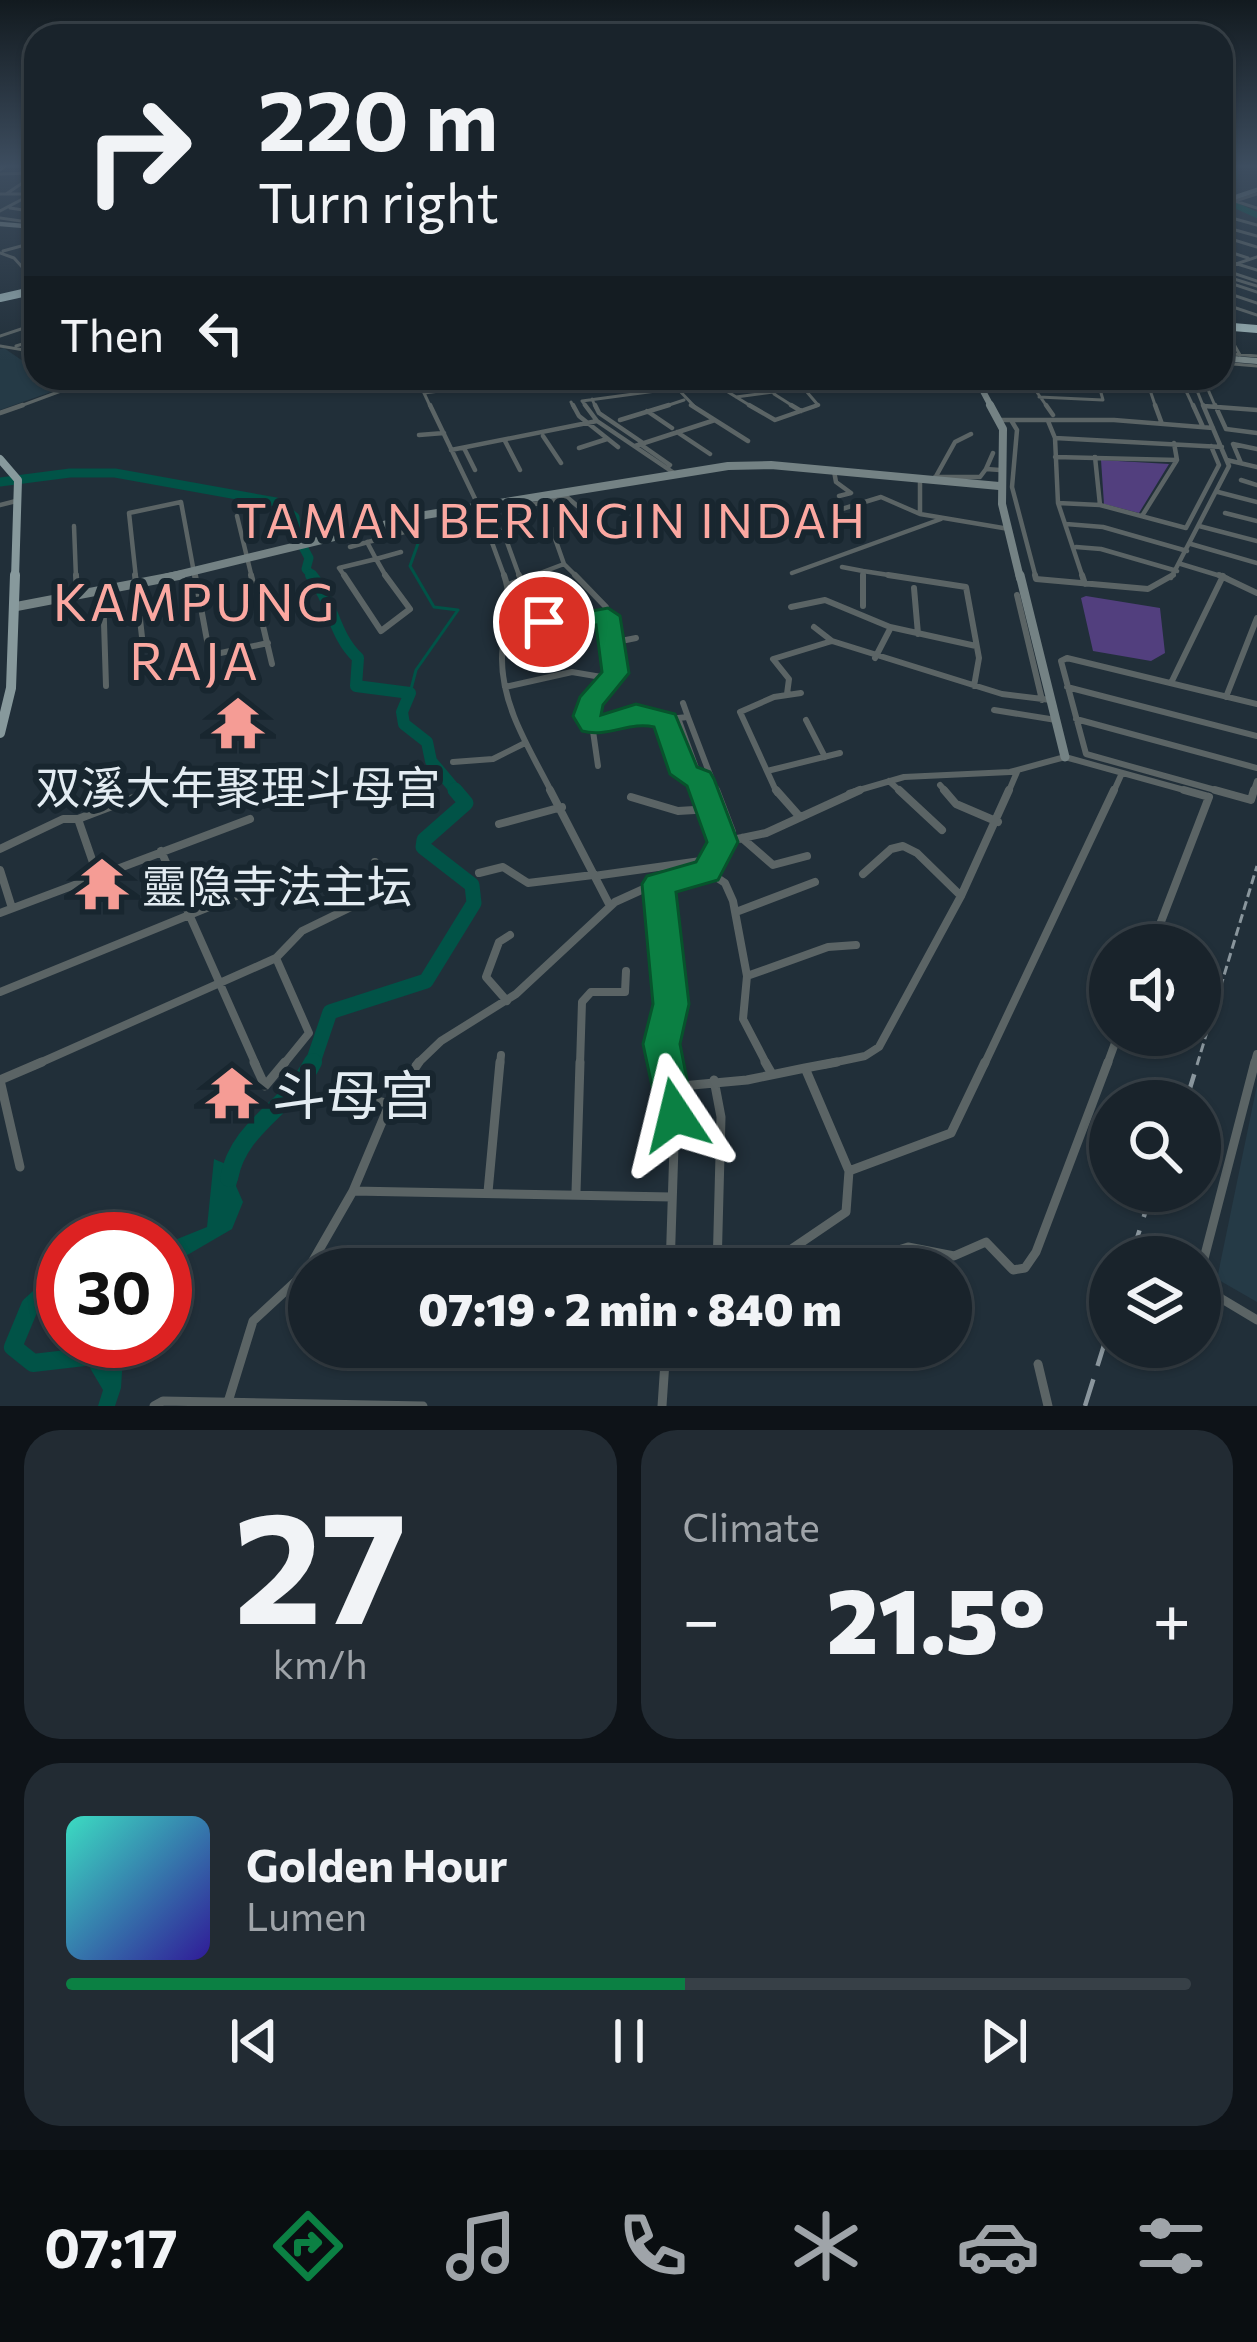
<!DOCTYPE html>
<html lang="en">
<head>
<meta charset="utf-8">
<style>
	body { margin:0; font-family:Commissioner,"Noto Sans SC",sans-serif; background:#222b33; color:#f1f3f6; height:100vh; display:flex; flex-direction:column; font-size:45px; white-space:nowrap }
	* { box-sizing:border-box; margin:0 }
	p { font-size:39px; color:#9fa4a9 }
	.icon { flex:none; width:66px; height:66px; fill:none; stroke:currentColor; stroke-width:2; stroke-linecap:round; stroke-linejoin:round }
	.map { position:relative; height:1406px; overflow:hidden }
	.side { display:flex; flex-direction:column; gap:24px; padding:24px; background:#0e1318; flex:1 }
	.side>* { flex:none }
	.hud { position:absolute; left:24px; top:24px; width:1209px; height:366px; border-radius:36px; box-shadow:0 3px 9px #0004,0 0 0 3px #374047; background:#19232b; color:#f1f3f6; overflow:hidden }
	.tools { position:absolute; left:1089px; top:924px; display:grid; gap:24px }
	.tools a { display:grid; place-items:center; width:132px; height:132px; border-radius:50%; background:#19232b; box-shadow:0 3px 9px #0004,0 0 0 3px #374047; font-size:60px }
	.speed { position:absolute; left:36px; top:1212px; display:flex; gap:24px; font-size:60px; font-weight:700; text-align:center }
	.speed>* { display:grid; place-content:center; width:156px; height:156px; border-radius:50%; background:#19232b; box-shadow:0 3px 9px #0004,0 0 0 3px #374047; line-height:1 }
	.speed .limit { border:18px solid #d22; background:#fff; color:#111 }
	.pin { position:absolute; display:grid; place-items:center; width:102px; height:102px; color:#fff; margin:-51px; border:6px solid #fff; border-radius:50%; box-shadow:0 3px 12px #0007 }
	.me { position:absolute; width:132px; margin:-66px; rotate:350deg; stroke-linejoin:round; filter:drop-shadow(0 0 9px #0008) }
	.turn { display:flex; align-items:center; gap:42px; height:252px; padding:0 36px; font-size:54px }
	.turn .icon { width:156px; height:156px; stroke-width:2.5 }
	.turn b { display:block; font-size:84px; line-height:102px }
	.then { display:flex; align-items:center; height:114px; padding:0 36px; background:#0003; gap:24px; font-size:45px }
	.big { font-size:90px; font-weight:800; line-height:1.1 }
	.side .widget { flex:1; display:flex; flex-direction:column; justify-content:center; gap:18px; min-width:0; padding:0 42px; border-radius:36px; background:#222b33 }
	.side .dial { align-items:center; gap:0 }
	.dial b { font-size:156px; line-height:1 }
	.song { display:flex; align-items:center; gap:36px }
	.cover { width:144px; height:144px; border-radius:18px; background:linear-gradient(135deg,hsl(170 70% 55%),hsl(250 70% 35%)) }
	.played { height:12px; border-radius:6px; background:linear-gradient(90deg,#0b8043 55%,#374047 55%) }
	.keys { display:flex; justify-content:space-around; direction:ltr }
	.heat { display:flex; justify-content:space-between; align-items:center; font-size:66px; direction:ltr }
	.side .tiles { flex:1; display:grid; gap:24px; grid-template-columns:1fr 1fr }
	.widget:last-child { grid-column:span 2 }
	.trip { position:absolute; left:288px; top:1248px; width:684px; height:120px; border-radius:60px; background:#19232b; box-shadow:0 3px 9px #0004,0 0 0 3px #374047; font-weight:800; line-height:120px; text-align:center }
	.tab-bar { display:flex; height:192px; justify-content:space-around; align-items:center; background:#0a0e11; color:#9fa4a9 }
	.tab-bar .icon { width:84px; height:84px }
	.tab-bar .current { color:#0b8043 }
	.tab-bar b { font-size:54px; color:#f1f3f6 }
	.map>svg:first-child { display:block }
	.built { fill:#253a46 }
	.green { fill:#523f7e }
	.water { fill:#015347 }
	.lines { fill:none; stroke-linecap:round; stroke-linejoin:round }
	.stream { stroke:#015347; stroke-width:3 }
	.river-far4 { stroke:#015347; stroke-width:6 }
	.river-far3 { stroke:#015347; stroke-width:9 }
	.river-far2 { stroke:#015347; stroke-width:12 }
	.river-far1 { stroke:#015347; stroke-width:15 }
	.river { stroke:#015347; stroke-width:18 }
	.street-far4 { stroke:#5b6465; stroke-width:3 }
	.street-far3 { stroke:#5b6465; stroke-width:4.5 }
	.street-far2 { stroke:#5b6465; stroke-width:6 }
	.street-far1 { stroke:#5b6465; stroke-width:8 }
	.street { stroke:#5b6465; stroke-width:9 }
	.secondary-far3 { stroke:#748284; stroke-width:4.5 }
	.secondary-far2 { stroke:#748284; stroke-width:6 }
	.secondary-far1 { stroke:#748284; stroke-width:8 }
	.secondary { stroke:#748284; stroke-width:9 }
	.primary-far2 { stroke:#87999c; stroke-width:4.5 }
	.primary-far1 { stroke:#87999c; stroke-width:8 }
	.primary { stroke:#87999c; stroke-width:10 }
	.highway { stroke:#98afb2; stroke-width:8 }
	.rail-far1 { stroke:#8a969d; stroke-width:3; stroke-dasharray:9 4.5; stroke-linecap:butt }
	.rail { stroke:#8a969d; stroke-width:4.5; stroke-dasharray:28 14; stroke-linecap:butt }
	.route { fill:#0b8043; stroke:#07532c; stroke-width:3 }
	.labels { text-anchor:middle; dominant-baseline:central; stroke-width:12; stroke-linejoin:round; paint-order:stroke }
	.poi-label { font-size:45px; fill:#e3ecf2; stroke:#18262f }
	.neighbourhood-label { font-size:48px; letter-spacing:3px; fill:#fba8a1; stroke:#18262f }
	.quarter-label { font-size:51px; letter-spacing:3px; fill:#fba8a1; stroke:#18262f }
	.near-poi-label { font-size:54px; fill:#e3ecf2; stroke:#18262f; text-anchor:start }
</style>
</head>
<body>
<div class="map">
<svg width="1257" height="1406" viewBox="0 0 1257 1406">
	<rect width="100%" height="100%" fill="#212f39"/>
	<path class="built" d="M4 348 36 370V378H52L68 386 0 410V349Z
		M1257 1085V1302L1217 1279Z"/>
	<path class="green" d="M1101 460 1169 464 1139 513 1104 504Z
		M1086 596 1160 608 1165 653 1151 661 1093 651 1081 598Z"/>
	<path class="water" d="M214 1159 240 1170 236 1186 243 1202 232 1229 165 1268V1244L207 1227Z
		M100 1341H124L121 1388 115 1406H98L103 1390 90 1368Z"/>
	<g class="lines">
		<path class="stream" d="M1221 182 1235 180 1237 165
			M650 378 666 385 714 378
			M410 693 416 670 458 610 434 607 410 566 421 535"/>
		<path class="river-far4" d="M1228 202 1257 215"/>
		<path class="river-far3" d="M0 482 70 473H115L276 502 295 517 296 534 309 558 306 569 314 578"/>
		<path class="river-far2" d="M311 575C333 601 333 635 358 658L356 686 410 693 402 712 404 724 427 742 431 761 458 793"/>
		<path class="river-far1" d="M312 1065 330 1012 426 981 474 903 472 885 423 847 424 840 466 803 455 790"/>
		<path class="river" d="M229 1178C239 1125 290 1108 313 1062
			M63 1276 30 1306 13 1347 33 1363 110 1354"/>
		<path class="street-far4" d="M0 174 32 173
			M0 194H32
			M6 194 36 174
			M1257 194 1235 201 1257 208
			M10 208 36 212
			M0 211 36 192
			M1221 215 1257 225
			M0 218 28 222
			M1221 226 1257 236
			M1221 236 1257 247
			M1221 249 1248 258
			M3 251 36 242
			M0 253 14 258 32 278
			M1221 259 1257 270
			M1224 268 1257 257
			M1221 269 1257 281
			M1221 275 1257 286
			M1221 280 1257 292
			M1221 291 1257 303
			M1221 303 1257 315
			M33 310 36 314
			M1221 315 1226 316
			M0 336 36 324
			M1231 339 1240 355
			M0 346 36 352
			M16 346 36 340
			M1221 353 1257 356
			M1221 363 1257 366
			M362 378 421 386
			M417 378 431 408
			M795 378 818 405 810 408
			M1027 378 1048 408
			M1044 378 1149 386
			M1146 378 1156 408
			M1180 378 1194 408
			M1192 378 1204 408
			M1203 378 1216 408
			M715 384 754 408
			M676 387 696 408
			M424 393 495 384
			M774 394 796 408
			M736 397 804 388
			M1039 397 1103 400 1098 382
			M592 399 596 408
			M571 402 574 408
			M1204 406 1226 408
			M15 408 96 378
			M587 408 582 401 752 378
			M660 408 684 400"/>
		<path class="street-far3" d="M430 405 479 507 505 578
			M573 405 579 416 618 447
			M585 405 597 421 674 473
			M595 405 599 413 643 443
			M691 405 748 441
			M749 405 775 420 818 405
			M791 405 801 411
			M1046 405 1053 415
			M1155 405 1162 424
			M1193 405 1203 427
			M1215 405 1226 429 1257 433
			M1204 406 1257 410
			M647 411 672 428
			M0 413 23 405
			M620 420 669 405
			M1001 420H1114L1213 428
			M1011 420 1017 430 1012 487 1036 578
			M1048 421 1055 438 1058 503 1083 578
			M677 432 710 454
			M419 435 444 433
			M543 436 561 463
			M1055 438 1222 447
			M505 441 520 470
			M640 444 670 465 667 468
			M635 446 715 420
			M464 448 475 470
			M579 448 607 439
			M451 450 597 421
			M1055 457 1177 460
			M1095 457 1100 505
			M1227 460 1257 467
			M1241 463 1233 444 1257 449
			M986 469 993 453
			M834 471 836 482 851 493 839 496
			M935 477H980L986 469 1000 470
			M935 478 955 442 971 434
			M920 480V514L1009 529
			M1241 480 1257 485
			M561 492 616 539
			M1218 492 1257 502
			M524 499 530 505 565 498
			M1058 503 1100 505 1186 528 1219 465 1211 446
			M0 505 16 501
			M842 509 881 497 920 514
			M1225 513 1257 521
			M237 516 252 578
			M1142 516 1177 460 1174 443
			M1066 524 1103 527 1187 551
			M74 526 76 578
			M1199 526 1257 541
			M488 532 503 531 520 578
			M367 542 376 559
			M1191 544 1257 563
			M350 547 415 529 410 518
			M1076 547 1101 549 1177 571
			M376 559 387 578
			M376 559 401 552
			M564 564 578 578
			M1181 564 1227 578
			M842 567 863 571
			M792 573 941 519
			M136 578 129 513 181 502 195 578
			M346 578 339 568 376 559
			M527 578 564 564 552 530 591 518
			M863 578V571L908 578
			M1171 578 1229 466 1203 405"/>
		<path class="street-far2" d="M76 575 77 594
			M135 575 142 637
			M195 575 213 673
			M251 575 272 664
			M344 575 381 631 410 609 385 575
			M504 575C515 606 502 627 502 659 502 708 531 751 552 793
			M519 575 521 580
			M575 575 606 607 616 673 591 702 592 724
			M863 575V606
			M888 575 966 587 979 658 974 686
			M1035 575 1036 579 1148 589 1173 575
			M1082 575 1085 584
			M1219 575 1257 593
			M508 585 535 575
			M914 588 918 634
			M103 591 106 686
			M1017 595 1042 700
			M791 607 825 600 890 627 976 646
			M536 611 552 625 607 616
			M814 627 832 641
			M611 643 636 638
			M211 655 268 643
			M875 658 890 629
			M1171 683 1223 576
			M505 687 572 672 613 679
			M1067 687 1257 736
			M787 694 789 679 773 659 832 641 1002 694 1051 700
			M1226 697 1257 618
			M683 703 688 717
			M994 710 1056 720
			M678 718 688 717 717 793
			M678 718 665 722 684 774 699 779
			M678 718 705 793
			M1076 719 1257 768
			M806 720 825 757
			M453 762 493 759 525 743
			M598 766 592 724 637 717 666 720
			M767 771 840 753
			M889 781 902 793
			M940 785 947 793
			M777 793 740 712 774 697 801 693
			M849 793 904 777 1010 772 1065 757 1195 793
			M1008 793 1017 772
			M1113 793 1122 773
			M1226 793 1086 754 1061 661 1067 658 1257 704
			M1253 793 1257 781"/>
		<path class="street-far1" d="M550 790 610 906
			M716 790 732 832 722 838
			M776 790 799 816
			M899 790 942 830
			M944 790 956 804 998 822
			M1184 790 1209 797
			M1215 790 1251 800 1254 790
			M631 797 678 811 711 809
			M499 824 562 807
			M742 838 773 865 807 856
			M723 842 766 833 860 790
			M0 849 63 819H78
			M161 851 256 1065
			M0 870 12 908
			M707 871 725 883 733 901 747 976 743 1019 767 1065
			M479 873 503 867 528 883 593 875
			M97 874 78 819 149 792
			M863 874 891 849 903 846 917 853 961 896
			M594 876 715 859
			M658 884 671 1004 662 1044 666 1065
			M736 912 815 882
			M0 913 250 819
			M1152 945 1209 797
			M276 958 309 1033 283 1065
			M747 976 828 947 856 945
			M0 992 236 896
			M507 1001 486 977 499 942 510 935
			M35 1065 276 958 302 931 378 894 375 862
			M416 1065 441 1041 516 994 615 902 648 887 707 871 723 842 704 790
			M500 1065 501 1055
			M580 1065 582 1002 591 992H625L626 971
			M822 1065 865 1056 879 1047 961 896 1009 790
			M984 1065 1114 790
			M1107 1065 1118 1035
			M1254 1065 1257 1054"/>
		<path class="street" d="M254 1062 265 1086 285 1062
			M665 1062 675 1115 670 1269
			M765 1062 772 1074
			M1255 1062 1200 1274 1212 1293 1257 1320
			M805 1068 837 1062
			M359 1078 362 1097 390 1104
			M0 1080 42 1062
			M0 1080 20 1167
			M714 1080 721 1117 717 1269
			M671 1087 747 1080 805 1068 849 1171
			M353 1191 672 1197
			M488 1192 500 1062
			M576 1192 580 1062
			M784 1268 793 1248 846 1212 849 1171 951 1133 985 1062
			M839 1269 908 1247 954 1256 986 1242 1013 1270 1025 1268 1036 1252 1108 1062
			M297 1282H309
			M1038 1364 1048 1406
			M228 1402 253 1321 307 1271 353 1191 387 1110 419 1062
			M154 1406 163 1401 423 1406
			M662 1406 666 1347"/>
		<path class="secondary-far3" d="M1221 202 1257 190
			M0 224 36 227"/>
		<path class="secondary-far2" d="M1221 358 1257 361
			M976 378 992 408"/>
		<path class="secondary-far1" d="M990 405 1003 429 1002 504 1020 578
			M165 578 425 515 728 466 771 465 999 486"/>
		<path class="secondary" d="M1020 575 1065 757
			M14 607 181 575"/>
		<path class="primary-far2" d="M0 169 5 165"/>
		<path class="primary-far1" d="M0 459 18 480 15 578"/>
		<path class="primary" d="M0 733 11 688 15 575"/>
		<path class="highway" d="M0 298 36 290
			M1221 326 1257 329"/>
		<path class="rail-far1" d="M1197 1065 1257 866"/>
		<path class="rail" d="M1186 1101 1198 1062
			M1131 1257 1152 1191
			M1085 1406 1110 1326"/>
	</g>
	<linearGradient id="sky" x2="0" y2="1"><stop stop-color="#121a1f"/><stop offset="0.46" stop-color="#3d4d5f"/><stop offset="1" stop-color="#3d4d5f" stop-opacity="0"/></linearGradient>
	<rect width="1257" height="361" fill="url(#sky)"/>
	<path class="route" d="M608 608 620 616 629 673 603 705 601 715 636 704 675 714 697 767 710 772 714 779 738 842 718 880 676 892 689 1004 680 1044 694 1115 689 1128 675 1133 661 1128 643 1044 653 1004 642 884 647 876 696 862 707 842 687 786 670 774 654 727C630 721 608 738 582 731L573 716 580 697 602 672 596 625 552 633 532 622 544 615 554 618Z"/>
	<defs>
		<symbol id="temple-bare" viewBox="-9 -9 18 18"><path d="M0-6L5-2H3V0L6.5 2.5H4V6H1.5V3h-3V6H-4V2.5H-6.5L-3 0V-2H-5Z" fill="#f59c95" stroke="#18262f" stroke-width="2.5" paint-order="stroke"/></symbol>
	</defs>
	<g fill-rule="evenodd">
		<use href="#temple-bare" x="200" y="685" width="76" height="76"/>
		<use href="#temple-bare" x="64" y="846" width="76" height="76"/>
		<use href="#temple-bare" x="194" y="1055" width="76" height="76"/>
	</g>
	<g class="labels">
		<g class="poi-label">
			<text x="238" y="785">双溪大年聚理斗母宫</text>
			<text x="142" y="884" text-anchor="start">靈隐寺法主坛</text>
		</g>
		<g class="neighbourhood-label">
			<text x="552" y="518">TAMAN BERINGIN INDAH</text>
		</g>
		<g class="quarter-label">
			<text x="195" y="600">KAMPUNG<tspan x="195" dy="59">RAJA</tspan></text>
		</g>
		<g class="near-poi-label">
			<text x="272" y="1093">斗母宫</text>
		</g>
	</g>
</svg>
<div class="tools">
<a><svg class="icon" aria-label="sound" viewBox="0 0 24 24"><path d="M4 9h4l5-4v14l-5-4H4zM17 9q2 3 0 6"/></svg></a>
<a><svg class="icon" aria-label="search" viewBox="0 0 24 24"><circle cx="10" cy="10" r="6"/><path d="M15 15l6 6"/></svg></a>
<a><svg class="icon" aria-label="layers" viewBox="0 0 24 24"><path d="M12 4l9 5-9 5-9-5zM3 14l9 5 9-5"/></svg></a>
</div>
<div class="speed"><div class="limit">30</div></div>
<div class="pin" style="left:544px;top:622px;background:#d93025"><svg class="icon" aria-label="arrive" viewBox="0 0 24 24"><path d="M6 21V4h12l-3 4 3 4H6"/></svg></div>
<svg class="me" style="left:675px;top:1115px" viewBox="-20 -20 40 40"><path d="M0-17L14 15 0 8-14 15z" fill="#0b8043" stroke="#fff" stroke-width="4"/></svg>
<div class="trip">07:19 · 2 min · 840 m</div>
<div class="hud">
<div class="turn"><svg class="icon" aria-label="right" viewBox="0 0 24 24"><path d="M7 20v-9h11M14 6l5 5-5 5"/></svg><div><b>220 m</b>Turn right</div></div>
<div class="then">Then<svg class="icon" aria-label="left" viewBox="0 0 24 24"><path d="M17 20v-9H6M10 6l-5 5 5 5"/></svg></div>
</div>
</div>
<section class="side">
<div class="tiles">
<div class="widget dial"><b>27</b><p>km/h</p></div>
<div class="widget"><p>Climate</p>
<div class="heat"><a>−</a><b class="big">21.5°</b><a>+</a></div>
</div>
<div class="widget">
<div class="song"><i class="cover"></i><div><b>Golden Hour</b><p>Lumen</p></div></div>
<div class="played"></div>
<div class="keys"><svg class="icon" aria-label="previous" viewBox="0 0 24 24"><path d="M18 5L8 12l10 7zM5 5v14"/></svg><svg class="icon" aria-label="pause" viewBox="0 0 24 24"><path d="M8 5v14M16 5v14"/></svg><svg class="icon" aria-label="next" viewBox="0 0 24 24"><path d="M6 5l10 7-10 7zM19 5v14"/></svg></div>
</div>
</div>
</section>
<nav class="tab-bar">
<b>07:17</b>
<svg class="icon current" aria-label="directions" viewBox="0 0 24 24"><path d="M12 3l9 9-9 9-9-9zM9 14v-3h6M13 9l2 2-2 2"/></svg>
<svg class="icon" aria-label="music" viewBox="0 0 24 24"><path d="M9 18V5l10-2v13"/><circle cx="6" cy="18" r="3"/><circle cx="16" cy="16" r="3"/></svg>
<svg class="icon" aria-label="phone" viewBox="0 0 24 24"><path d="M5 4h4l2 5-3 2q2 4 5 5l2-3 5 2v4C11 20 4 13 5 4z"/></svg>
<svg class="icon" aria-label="climate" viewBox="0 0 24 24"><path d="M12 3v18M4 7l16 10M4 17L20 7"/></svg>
<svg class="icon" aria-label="car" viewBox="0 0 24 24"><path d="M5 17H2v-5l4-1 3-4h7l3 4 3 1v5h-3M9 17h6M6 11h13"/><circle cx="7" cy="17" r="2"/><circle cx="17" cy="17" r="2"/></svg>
<svg class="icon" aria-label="filters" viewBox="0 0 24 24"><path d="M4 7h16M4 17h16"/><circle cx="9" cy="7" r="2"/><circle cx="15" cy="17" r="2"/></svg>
</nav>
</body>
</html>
